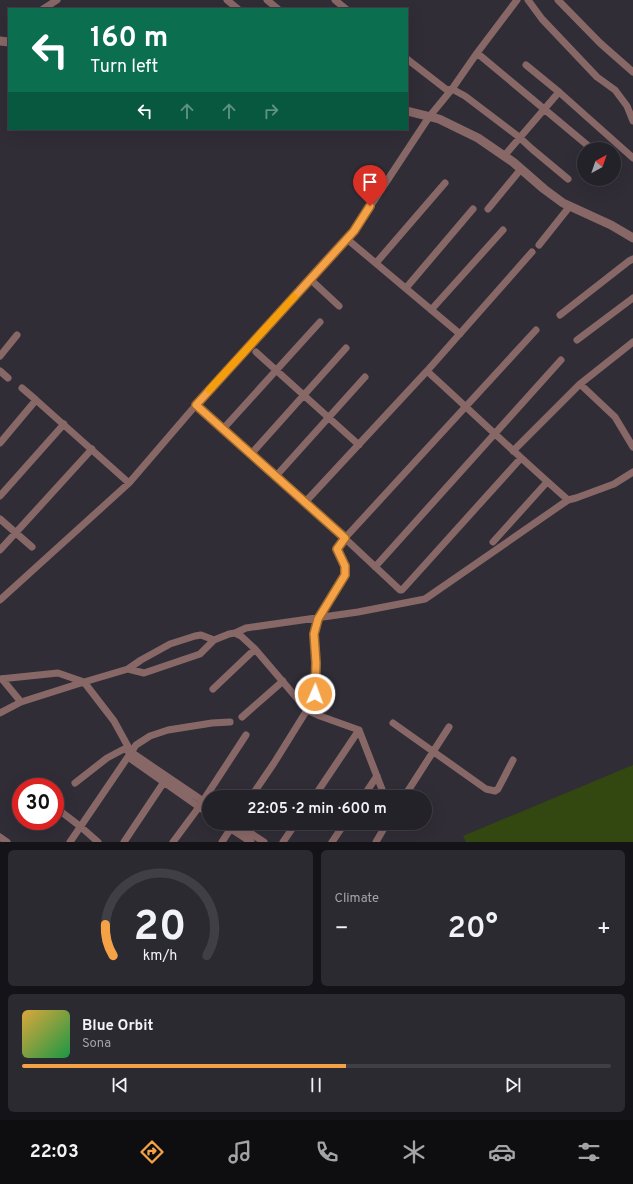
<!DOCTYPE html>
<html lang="en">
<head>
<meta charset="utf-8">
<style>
	body { margin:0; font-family:Overpass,sans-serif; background:#2c2a31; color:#f1f3f6; height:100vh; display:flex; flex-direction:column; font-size:15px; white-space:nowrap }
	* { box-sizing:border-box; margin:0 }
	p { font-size:13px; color:#a3a4a8 }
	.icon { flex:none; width:22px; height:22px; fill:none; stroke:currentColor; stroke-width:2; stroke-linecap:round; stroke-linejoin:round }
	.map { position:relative; height:842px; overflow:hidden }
	.panel { display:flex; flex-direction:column; gap:8px; padding:8px; background:#141317; flex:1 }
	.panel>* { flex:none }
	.hud { position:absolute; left:8px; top:8px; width:400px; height:122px; border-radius:0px; box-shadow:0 4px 16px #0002,0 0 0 1px #413f46; background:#0b6e4f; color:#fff; overflow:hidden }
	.needle { width:26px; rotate:40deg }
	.fabs { position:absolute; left:577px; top:142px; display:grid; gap:8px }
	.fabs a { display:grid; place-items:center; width:44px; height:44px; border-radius:50%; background:#242229; box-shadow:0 4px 16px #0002,0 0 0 1px #413f46; font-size:20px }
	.speed { position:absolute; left:12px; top:778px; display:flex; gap:8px; font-size:20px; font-weight:700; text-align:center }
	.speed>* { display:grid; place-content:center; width:52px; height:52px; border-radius:50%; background:#242229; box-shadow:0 4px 16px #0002,0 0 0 1px #413f46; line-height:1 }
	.speed .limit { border:6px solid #d22; background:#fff; color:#111 }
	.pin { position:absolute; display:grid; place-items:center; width:34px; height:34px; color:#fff; margin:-41px -17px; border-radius:50% 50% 50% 0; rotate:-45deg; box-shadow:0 0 4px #0007 }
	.pin .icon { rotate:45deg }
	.me { position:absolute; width:44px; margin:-22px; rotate:2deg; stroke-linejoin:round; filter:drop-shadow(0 0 3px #0008) }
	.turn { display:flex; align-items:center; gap:14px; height:84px; padding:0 16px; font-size:18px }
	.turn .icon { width:52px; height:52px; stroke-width:2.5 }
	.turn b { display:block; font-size:28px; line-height:34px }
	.lanes { display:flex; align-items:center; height:38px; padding:0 16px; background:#0003; justify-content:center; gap:20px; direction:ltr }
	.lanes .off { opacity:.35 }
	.big { font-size:30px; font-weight:600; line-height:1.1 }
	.panel .tile { flex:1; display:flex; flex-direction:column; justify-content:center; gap:6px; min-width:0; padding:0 14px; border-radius:6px; background:#2c2a31 }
	.panel .dial { align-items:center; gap:0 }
	.dial svg { height:104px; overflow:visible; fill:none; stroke:#413f46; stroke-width:7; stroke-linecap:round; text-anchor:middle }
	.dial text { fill:#f1f3f6; stroke:none }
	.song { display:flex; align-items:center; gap:12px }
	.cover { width:48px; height:48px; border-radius:6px; background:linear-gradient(135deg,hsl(40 70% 55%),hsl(140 70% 35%)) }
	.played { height:4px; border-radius:2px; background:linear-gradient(90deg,#f5a246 55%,#413f46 55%) }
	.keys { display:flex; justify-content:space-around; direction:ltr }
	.heat { display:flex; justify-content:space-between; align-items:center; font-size:22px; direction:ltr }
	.panel .tiles { flex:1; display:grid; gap:8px; grid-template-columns:1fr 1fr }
	.tile:last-child { grid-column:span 2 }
	.trip { position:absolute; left:202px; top:790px; width:230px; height:40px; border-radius:20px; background:#242229; box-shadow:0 4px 16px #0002,0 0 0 1px #413f46; font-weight:600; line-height:40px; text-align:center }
	.dock { display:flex; height:64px; justify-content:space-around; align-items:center; background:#0e0e10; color:#a3a4a8 }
	.dock .icon { width:28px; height:28px }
	.dock .on { color:#f5a246 }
	.dock b { font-size:18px; color:#f1f3f6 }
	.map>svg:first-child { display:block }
	.green { fill:#324810 }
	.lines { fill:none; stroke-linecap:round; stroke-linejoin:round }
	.minor { stroke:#886867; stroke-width:7 }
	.tertiary { stroke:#886867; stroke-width:9 }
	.route-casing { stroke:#9f692e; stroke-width:10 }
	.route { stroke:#f5a246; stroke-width:7 }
	.slow { stroke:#f59e0b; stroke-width:7 }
</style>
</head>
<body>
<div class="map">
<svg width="633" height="842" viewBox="0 0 633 842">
	<rect width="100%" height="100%" fill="#302d37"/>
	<path class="green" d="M633 765V842H466L463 836Z"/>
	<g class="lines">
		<path class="minor" d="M227 0 238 9
			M267 0 278 9
			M335 0 346 9
			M528 0 542 19 597 77 615 90 627 106 633 121
			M558 0 600 43 633 72
			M43 9 57 0
			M477 53 592 149
			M407 59 447 90 452 89 465 96 519 137 532 149 568 179
			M526 65 559 92 633 158
			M504 156 559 92
			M488 209 521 169
			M347 239 460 334
			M539 245 570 206
			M376 263 445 183
			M310 279 339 306
			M406 288 473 209
			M431 310 503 230
			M560 315 629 261 633 259
			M577 340 633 298
			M256 352 359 445
			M0 356 17 335
			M0 371 8 378
			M427 371C474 414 520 458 568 500
			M580 384 615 417 633 447
			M22 388 36 400
			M196 405 354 231 429 117 452 89 477 53 517 0
			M223 429 320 322
			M0 443 36 400 129 483
			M513 451 580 384 633 342
			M251 454 346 348
			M276 476 365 377
			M0 496 64 424
			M304 500 400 590H402L521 458
			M0 519 32 547
			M493 542 547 482
			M0 550 92 449
			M375 567 561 360
			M0 600 129 483 196 405 301 499 306 500 309 498 427 371 532 252
			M235 633 246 628 358 612 425 599 568 500 576 498 614 484 633 472
			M128 669 144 673 200 654 214 640 229 634 235 633 241 636 255 649 307 710 320 716 359 730 385 797
			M0 679 58 673 84 682 128 669 141 660 170 644 195 636 201 635 214 640
			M2 679 21 702
			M213 689 255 649
			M0 713 21 702 84 682 114 721 131 752
			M242 717 283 681
			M393 723 486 789 495 791 498 789 513 760
			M128 757 209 814
			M75 783 107 758 124 749 131 752 209 805
			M251 797 274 763 307 710 315 694 316 663 314 634 317 619 345 575V566L337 549 345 538 536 330
			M314 797 359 730
			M363 797 377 776
			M404 797 449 727
			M55 807 81 827 98 842
			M222 823 251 842
			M235 823 264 842
			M0 837 7 842
			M70 842 136 745 150 736 168 730 212 723 230 722
			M124 842 164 782
			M173 842 199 807 246 735
			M222 842 233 825
			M283 842 296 823
			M332 842 345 823
			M376 842 387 823"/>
		<path class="tertiary" d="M0 41 9 42
			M407 111 439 119 478 138 513 162 544 189 563 203 611 225 633 238"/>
	</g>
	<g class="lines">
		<defs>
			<path id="route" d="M315 694 316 663 314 634 318 619 345 575V566L337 549 345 538 196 405 354 231 370 206"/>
		</defs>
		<use href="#route" class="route-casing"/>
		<use href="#route" class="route"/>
		<path class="slow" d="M209 390 294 297"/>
	</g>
</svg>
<div class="fabs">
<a><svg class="needle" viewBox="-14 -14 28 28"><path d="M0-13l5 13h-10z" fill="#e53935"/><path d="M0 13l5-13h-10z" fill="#a3a4a8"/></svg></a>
</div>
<div class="speed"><div class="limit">30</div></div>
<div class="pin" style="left:370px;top:206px;background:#d93025"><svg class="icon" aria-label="arrive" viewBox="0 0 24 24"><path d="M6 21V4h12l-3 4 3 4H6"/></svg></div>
<svg class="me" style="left:315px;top:694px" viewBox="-20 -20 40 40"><circle r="17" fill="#f5a246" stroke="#fff" stroke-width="3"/><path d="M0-11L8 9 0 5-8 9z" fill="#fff"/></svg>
<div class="trip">22:05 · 2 min · 600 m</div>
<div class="hud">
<div class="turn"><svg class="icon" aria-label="left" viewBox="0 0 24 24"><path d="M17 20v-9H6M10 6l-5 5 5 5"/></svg><div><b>160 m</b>Turn left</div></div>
<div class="lanes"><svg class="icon" aria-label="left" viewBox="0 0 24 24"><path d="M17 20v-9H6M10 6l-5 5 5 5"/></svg><svg class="icon off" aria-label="ahead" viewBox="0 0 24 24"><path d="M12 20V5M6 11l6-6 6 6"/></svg><svg class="icon off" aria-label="ahead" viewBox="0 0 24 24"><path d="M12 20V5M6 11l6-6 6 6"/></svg><svg class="icon off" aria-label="right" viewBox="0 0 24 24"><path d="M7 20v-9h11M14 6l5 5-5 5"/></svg></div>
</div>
</div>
<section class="panel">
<div class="tiles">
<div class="tile dial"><svg viewBox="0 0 100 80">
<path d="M14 69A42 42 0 1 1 86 69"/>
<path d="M14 69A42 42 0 0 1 8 45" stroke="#f5a246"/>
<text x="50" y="56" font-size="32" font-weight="700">20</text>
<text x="50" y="72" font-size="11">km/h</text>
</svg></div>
<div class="tile"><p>Climate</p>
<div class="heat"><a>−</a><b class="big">20°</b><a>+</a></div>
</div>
<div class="tile">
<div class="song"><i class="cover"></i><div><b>Blue Orbit</b><p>Sona</p></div></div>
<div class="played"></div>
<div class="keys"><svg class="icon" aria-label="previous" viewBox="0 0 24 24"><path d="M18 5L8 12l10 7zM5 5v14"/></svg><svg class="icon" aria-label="pause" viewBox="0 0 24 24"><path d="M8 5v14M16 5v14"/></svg><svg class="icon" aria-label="next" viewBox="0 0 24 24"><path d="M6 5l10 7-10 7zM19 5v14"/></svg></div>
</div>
</div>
</section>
<nav class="dock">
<b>22:03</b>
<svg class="icon on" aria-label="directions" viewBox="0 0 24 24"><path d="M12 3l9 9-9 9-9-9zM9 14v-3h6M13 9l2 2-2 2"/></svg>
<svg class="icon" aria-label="music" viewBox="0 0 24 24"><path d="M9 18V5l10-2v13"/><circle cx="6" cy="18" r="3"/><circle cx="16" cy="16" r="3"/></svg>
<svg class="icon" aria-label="phone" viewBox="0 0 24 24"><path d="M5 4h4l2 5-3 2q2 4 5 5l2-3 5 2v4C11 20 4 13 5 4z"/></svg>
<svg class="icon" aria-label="climate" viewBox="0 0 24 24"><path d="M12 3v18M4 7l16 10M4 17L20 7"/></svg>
<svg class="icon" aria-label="car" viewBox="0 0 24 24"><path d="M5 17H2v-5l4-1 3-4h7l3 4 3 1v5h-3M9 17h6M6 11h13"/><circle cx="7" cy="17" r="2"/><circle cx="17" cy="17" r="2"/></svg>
<svg class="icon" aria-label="filters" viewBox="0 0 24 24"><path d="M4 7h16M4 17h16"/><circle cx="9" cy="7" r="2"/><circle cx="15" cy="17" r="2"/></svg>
</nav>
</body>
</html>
